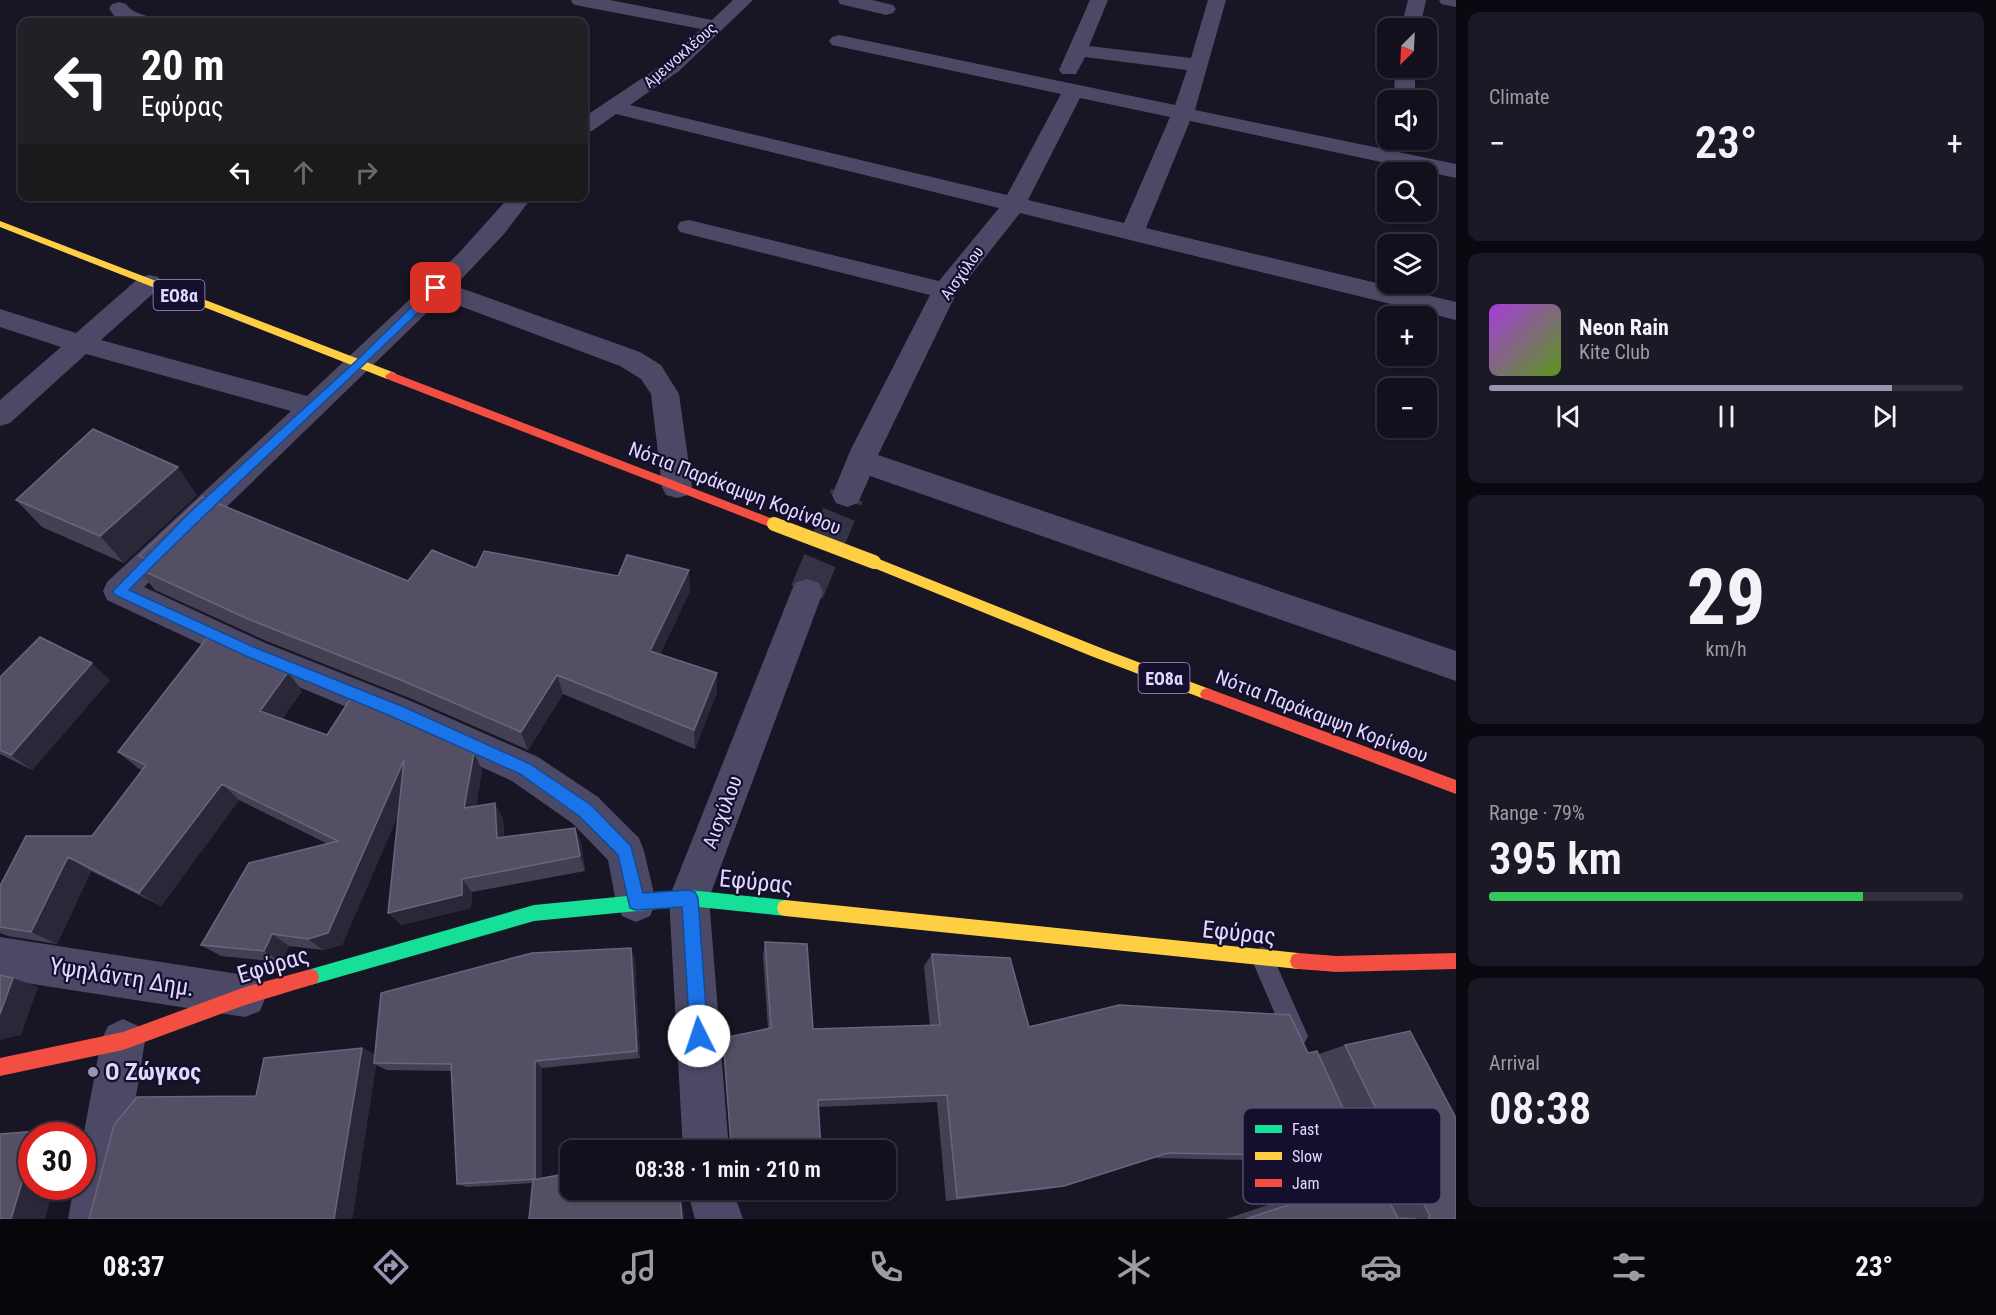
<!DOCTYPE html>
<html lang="en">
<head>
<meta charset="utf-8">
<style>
	body { margin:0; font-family:"Roboto Condensed",sans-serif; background:#1b1925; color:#f1f3f6; height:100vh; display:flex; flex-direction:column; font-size:22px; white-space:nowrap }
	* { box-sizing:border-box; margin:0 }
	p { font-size:20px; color:#9c9da3 }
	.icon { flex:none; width:33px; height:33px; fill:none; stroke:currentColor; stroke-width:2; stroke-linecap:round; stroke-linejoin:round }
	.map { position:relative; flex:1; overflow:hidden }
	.details { display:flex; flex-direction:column; gap:12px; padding:12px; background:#0a090f; width:540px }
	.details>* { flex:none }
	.hud { position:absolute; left:18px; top:18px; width:570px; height:183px; border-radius:12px; box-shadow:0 2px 4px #0004,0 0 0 2px #31303b; background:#202124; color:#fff; overflow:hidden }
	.needle { width:39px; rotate:204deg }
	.tools { position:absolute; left:1377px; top:18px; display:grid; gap:12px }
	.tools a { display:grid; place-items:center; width:60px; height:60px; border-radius:12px; background:#12101c; box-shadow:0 2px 4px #0004,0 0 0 2px #31303b; font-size:30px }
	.speed { position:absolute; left:18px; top:1122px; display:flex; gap:12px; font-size:30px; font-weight:700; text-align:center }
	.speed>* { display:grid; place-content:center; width:78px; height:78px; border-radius:50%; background:#12101c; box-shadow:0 2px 4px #0004,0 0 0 2px #31303b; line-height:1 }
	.speed .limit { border:9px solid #d22; background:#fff; color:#111 }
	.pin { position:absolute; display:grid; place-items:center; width:51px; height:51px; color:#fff; margin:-26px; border-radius:12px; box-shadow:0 3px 9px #0006 }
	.me { position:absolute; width:66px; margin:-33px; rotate:356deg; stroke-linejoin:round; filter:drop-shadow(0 0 4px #0008) }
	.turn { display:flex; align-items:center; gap:21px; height:126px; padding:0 24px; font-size:27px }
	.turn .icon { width:78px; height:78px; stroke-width:2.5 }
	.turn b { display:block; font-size:42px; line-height:51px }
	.lanes { display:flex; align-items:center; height:57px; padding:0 24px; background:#0003; justify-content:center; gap:30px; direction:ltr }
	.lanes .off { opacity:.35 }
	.big { font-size:45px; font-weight:600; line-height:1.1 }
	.details .tile { flex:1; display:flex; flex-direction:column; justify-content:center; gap:9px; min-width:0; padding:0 21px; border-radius:12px; background:#1b1925 }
	.details .dial { align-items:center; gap:0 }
	.dial b { font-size:78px; line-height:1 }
	.song { display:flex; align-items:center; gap:18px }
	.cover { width:72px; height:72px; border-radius:9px; background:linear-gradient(135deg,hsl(280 70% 55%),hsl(90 70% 35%)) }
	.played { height:6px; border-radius:3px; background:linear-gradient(90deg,#9a94b3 85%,#31303b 85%) }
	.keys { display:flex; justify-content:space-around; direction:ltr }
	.heat { display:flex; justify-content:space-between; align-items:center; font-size:33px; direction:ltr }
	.charge { height:9px; border-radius:4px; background:linear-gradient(90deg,#34c759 79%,#31303b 0) }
	.trip { position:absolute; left:560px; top:1140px; width:336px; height:60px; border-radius:12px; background:#12101c; box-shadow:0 2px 4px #0004,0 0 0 2px #31303b; font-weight:600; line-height:60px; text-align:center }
	.menu { display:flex; height:96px; justify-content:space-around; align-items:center; background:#07060b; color:#9c9da3 }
	.menu .icon { width:42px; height:42px }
	.menu .current { color:#9a94b3 }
	.menu b { font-size:27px; color:#f1f3f6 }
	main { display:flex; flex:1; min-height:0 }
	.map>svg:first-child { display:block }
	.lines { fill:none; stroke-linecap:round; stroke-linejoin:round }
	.street-tunnel { stroke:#363246; stroke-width:34; stroke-dasharray:34 16; stroke-linecap:butt }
	.lane { fill:#4c4966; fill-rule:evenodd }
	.street { fill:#4c4966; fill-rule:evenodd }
	.fast { fill:#16e098; fill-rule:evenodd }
	.slow { fill:#ffcf43; fill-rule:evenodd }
	.jam { fill:#f24e42; fill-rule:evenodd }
	.slow-bridge { stroke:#ffcf43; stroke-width:14 }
	.wall { fill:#443f53 }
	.shaded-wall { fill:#2b2739 }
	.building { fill:#554f65; stroke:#6a647e; stroke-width:1.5 }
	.route { fill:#1a73e8; stroke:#114b97; stroke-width:1.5 }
	.poi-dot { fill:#9a94b3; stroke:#150e2c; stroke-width:2 }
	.labels { text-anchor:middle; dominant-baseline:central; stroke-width:4.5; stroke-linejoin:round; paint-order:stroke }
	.far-street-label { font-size:16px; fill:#e0d8ff; stroke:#150e2c }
	.shield { fill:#150e2c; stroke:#a39bc0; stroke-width:1.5 }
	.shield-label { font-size:18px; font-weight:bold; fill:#e0d8ff }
	.street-label { font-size:20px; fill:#e0d8ff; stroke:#150e2c }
	.near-street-label { font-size:24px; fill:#e0d8ff; stroke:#150e2c }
	.near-poi-label { font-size:24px; font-weight:bold; fill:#e0d8ff; stroke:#150e2c; text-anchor:start }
	.key { fill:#150e2c; stroke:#524b6b; stroke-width:1.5 }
	.key-label { font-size:16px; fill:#e0d8ff }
</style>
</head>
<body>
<main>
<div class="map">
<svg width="1456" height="1219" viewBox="0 0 1456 1219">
	<rect width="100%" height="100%" fill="#181525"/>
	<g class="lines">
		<path class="street-tunnel" d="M807 592 847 495"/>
		<path class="lane" d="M1262 947 1270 950 1308 1036 1304 1044 1296 1048 1288 1044 1251 958 1254 950Z
			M1340 1126 1349 1129 1394 1219H1367L1328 1138 1331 1129Z"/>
		<path class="street" d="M571 0H610L712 20 733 0H753L679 71 630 105 1007 195 1061 94 832 45 829 41 832 37 839 35 1175 105 1187 70 1085 57 1076 74H1062L1059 70 1090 0H1108L1089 46 1191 58 1208 0H1226L1195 110 1456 164V178L1190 121 1146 228 1456 302V320L1020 213 956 294 878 455 1456 651V681L870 476 858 503 847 507 836 503 832 495 851 449 930 295 680 232 677 227 680 222 689 220 939 281 999 208 616 114 592 131 584 132V117L665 63 701 29 580 6 573 4ZM1080 98 1170 117 1124 223 1028 200Z
			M838 0H872L893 5 896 9 893 13 886 15 840 4Z
			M1408 0H1426L1420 28H1401Z
			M1439 0H1456V7L1441 4Z
			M119 2 126 4C134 16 147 12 154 22H126L116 19 109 8 112 4Z
			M1395 68H1415V100H1394Z
			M510 196H533L504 234 455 286 640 352 661 365 679 394 692 487 688 495 677 498 666 495 662 487 651 394 641 379 620 366 441 299 144 587 263 642 411 701 538 757 598 797 639 838 644 851 656 902 650 916 636 922 622 916 616 902 608 860 572 823 512 781 385 723 239 662 107 600 103 591 107 582 291 411 86 354 10 423 0 426V400L61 347 0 327V309L76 333 140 277 149 275 158 277 162 283 158 289 101 340 307 396 458 254Z
			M807 579 819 583 823 592 709 898 729 1150H683L669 898 791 592 795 583Z
			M0 937 245 975 260 981 266 996 260 1011 245 1017 0 979Z
			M123 1019 138 1026 145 1041 116 1219H68L74 1186H82V1143L101 1041 108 1026Z
			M687 1190H733L743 1219H695Z"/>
		<path class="fast" d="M689 890 785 900 791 902 793 908 791 914 785 916 689 906 534 921 311 985 305 983 303 977 305 971 311 969 534 905Z"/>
		<path class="slow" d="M0 221 395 373 397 376 395 379H387L0 227Z
			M874 557 1101 648 1212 690 1214 694 1212 698 1207 700 1091 656 869 566 867 562 869 558Z
			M785 900 1298 953 1304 955 1306 961 1304 967 1298 969 785 916 779 914 777 908 779 902Z"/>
		<path class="jam" d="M391 372 778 521 780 524 778 527H770L387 379 385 376Z
			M1207 688 1456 780V794L1202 698 1200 694 1202 690Z
			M1298 953 1337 956 1456 953V969L1337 972 1298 969 1292 967 1290 961 1292 955Z
			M311 969 317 971 319 977 317 983 311 985 245 1005 123 1050 0 1076V1058L123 1032 245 987Z"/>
		<path class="slow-bridge" d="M774 524 874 562"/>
	</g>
	<path class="wall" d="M197 495 124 563 42 527 16 500Z
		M139 556 408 581 476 568 690 591 660 654 717 673V692L695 749 563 694 528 750 412 699 264 640 155 590 137 568 143 562Z
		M0 677 110 680 32 770 0 754Z
		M302 691 282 719 327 735 474 753 482 770 476 806 503 819 504 837 581 842 585 871 472 892 471 908 401 925 398 815 342 945 323 950 289 946 281 962 221 956 201 945 328 844 239 800 161 906 91 871 57 944 8 936 0 933V886L92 836 142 770 138 768 118 752Z
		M765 942 813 1029 930 1026 924 966 932 954 1029 1027 1319 1054 1345 1045 1410 1031 1456 1219H1226L1344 1179 1375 1176 1372 1170 1394 1163 1368 1162 1358 1141 1365 1157 1335 1162 1152 1158 1064 1186 1048 1189 946 1201 937 1102 818 1107 731 1145 723 1038 768 1029 763 955Z
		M635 959 640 1058 542 1068V1178L570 1190H681L684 1219H529L533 1183 467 1187 457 1184 451 1071 387 1070 376 1065 352 1219 256 1096 362 1048 375 1055Z"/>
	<path class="shaded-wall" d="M178 467 197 495 124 563 100 536Z
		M689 570 690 591 652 670 650 651Z
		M92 663 110 680 32 770 11 755Z
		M288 672 302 691 275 729 260 711Z
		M717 673V692L695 749 694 730Z
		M557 675 563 694 528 750 521 732Z
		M474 753 482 770 473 823 464 808Z
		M404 760 415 776 342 945 323 950 308 939Z
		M222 784 239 800 161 906 139 893Z
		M495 803 503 819 505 853 497 838Z
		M575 828 581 842 585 871 580 856Z
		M68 857 91 871 57 944 31 932Z
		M462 879 472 892 471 908 401 925 388 913Z
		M272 934 289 946 281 962 264 951Z
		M631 948 635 959 640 1058 637 1051Z
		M13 978 38 987 21 1035 0 1040V1014Z
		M362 1048 377 1056 374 1063 376 1065 352 1219H334Z
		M535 1061 542 1068V1183L535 1180Z
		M37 1131 61 1136H35Z
		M32 1149V1186H54L45 1219H11Z
		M679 1190H681L684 1219H682Z"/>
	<path class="building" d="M93 429 178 467 100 536 16 500Z
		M202 497 408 581 432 550 476 568 484 551 618 576 627 555 689 570 650 651 717 673 694 730 557 675 521 732 401 680 248 619 137 568 146 559 139 556Z
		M40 637 92 663 11 755 0 750V677Z
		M207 638 288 672 260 711 327 735 351 698 373 707 474 753 464 808 495 803 497 838 575 828 580 856 462 879V895L388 913 404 760 328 933 308 939 272 934 264 951 201 945 249 863 338 841 222 784 139 893 68 857 31 932 0 927V886L26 836H92L146 765 118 752Z
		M765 942 807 944 813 1029 940 1025 932 954 1010 958 1029 1027 1119 1005 1290 1015 1308 1053 1317 1051 1365 1157 1168 1153 1064 1186 957 1198 947 1095 818 1100 821 1150H728V1147L731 1145 723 1038 771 1028Z
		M631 948 637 1051 535 1061V1179L457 1184 451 1064 374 1063 381 993 532 953Z
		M0 975 13 978 0 1014Z
		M1410 1031 1456 1118V1219H1428L1430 1216 1404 1166 1427 1158H1400L1345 1045Z
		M362 1048 334 1219H89L114 1125 137 1097 256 1096 264 1058Z
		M37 1131 35 1136H32V1149L11 1219H0V1134Z
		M570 1173V1190H679L682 1219H529L533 1180Z
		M1375 1176 1398 1218 1416 1219H1246Z"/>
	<path class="route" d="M436 285 440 286V291C338 392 230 487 129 590L256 648 404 707 530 764 591 805 631 846 643 893 689 890 695 892 698 898 708 1036 705 1042 699 1045 692 1042 690 1036 682 907 636 910 630 908 618 855 579 816 520 774 393 717 246 656 115 595 113 591 191 511 355 362 433 286Z"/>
	<circle class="poi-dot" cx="93" cy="1072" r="6"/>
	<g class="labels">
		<g class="far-street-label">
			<text transform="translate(680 55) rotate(-41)">Αμεινοκλέους</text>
			<text transform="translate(962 273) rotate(-54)">Αισχύλου</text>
		</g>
		<g class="shield">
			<rect x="153.5" y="280" width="51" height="30" rx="4.5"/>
			<rect x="1138.5" y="663" width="51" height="30" rx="4.5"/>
		</g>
		<g class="shield-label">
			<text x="179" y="295">ΕΟ8α</text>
			<text x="1164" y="678">ΕΟ8α</text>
		</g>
		<g class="street-label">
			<text transform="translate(735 488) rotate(21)">Νότια Παράκαμψη Κορίνθου</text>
			<text transform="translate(1322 716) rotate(21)">Νότια Παράκαμψη Κορίνθου</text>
			<text transform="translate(722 812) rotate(-69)">Αισχύλου</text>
		</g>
		<g class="near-street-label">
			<text transform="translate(756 882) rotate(6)">Εφύρας</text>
			<text transform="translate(1239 933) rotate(6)">Εφύρας</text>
			<text transform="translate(273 965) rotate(-17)">Εφύρας</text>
			<text transform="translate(122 977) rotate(9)">Υψηλάντη Δημ.</text>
		</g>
		<g class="near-poi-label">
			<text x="105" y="1072">Ο Ζώγκος</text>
		</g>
	</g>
	<rect x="1243" y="1108" width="198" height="96" rx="9" class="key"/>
	<rect x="1255" y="1125" width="27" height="8" fill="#16e098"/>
	<rect x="1255" y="1152" width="27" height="8" fill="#ffcf43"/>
	<rect x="1255" y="1179" width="27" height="8" fill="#f24e42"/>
	<g class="key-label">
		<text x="1292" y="1135">Fast</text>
		<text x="1292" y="1162">Slow</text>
		<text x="1292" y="1189">Jam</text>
	</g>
</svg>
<div class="tools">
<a><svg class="needle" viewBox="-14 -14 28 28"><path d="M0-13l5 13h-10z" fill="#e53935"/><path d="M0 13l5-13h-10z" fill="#9c9da3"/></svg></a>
<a><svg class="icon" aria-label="sound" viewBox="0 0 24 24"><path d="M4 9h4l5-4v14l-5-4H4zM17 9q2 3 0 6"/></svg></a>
<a><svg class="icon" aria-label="search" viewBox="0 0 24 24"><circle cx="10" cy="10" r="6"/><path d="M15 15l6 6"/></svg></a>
<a><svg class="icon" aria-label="layers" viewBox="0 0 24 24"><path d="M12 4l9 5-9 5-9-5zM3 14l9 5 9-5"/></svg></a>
<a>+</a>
<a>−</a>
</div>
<div class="speed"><div class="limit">30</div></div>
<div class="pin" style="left:436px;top:288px;background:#d93025"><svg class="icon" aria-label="arrive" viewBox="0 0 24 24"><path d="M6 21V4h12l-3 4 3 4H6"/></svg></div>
<svg class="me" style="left:699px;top:1036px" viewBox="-20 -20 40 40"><circle r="19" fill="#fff"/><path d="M0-13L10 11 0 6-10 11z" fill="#1a73e8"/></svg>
<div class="trip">08:38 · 1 min · 210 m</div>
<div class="hud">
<div class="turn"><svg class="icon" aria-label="left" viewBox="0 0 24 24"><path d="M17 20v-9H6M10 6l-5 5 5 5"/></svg><div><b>20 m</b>Εφύρας</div></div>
<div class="lanes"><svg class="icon" aria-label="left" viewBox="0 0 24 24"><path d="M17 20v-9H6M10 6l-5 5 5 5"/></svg><svg class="icon off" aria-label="ahead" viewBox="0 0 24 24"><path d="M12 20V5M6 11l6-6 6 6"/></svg><svg class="icon off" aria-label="right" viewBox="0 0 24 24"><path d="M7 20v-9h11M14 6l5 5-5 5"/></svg></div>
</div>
</div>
<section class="details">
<div class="tile"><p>Climate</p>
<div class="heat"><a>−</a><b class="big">23°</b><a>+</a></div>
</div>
<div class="tile">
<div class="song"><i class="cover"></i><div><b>Neon Rain</b><p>Kite Club</p></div></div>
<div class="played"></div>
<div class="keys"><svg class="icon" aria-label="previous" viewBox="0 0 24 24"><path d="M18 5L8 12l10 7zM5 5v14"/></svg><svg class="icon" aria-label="pause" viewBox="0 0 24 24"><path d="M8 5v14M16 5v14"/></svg><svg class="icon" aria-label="next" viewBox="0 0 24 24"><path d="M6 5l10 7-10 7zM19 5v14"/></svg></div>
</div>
<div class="tile dial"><b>29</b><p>km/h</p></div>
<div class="tile"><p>Range · 79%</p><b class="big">395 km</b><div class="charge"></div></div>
<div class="tile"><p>Arrival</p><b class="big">08:38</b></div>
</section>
</main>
<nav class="menu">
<b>08:37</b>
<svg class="icon current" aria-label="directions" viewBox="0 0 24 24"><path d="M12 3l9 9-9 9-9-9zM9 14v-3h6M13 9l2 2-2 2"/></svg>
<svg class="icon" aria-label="music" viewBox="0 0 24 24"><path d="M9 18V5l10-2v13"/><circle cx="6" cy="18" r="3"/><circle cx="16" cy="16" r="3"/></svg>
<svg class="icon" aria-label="phone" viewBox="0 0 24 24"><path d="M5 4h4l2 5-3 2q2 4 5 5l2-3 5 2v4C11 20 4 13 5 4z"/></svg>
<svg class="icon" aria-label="climate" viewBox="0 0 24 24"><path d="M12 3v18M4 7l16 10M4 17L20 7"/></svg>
<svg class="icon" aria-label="car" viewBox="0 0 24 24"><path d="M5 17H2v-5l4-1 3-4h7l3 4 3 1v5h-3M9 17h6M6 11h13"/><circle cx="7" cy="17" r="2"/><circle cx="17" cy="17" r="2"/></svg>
<svg class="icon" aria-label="filters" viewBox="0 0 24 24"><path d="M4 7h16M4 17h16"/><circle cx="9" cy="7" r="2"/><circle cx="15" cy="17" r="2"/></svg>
<b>23°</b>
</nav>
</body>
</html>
